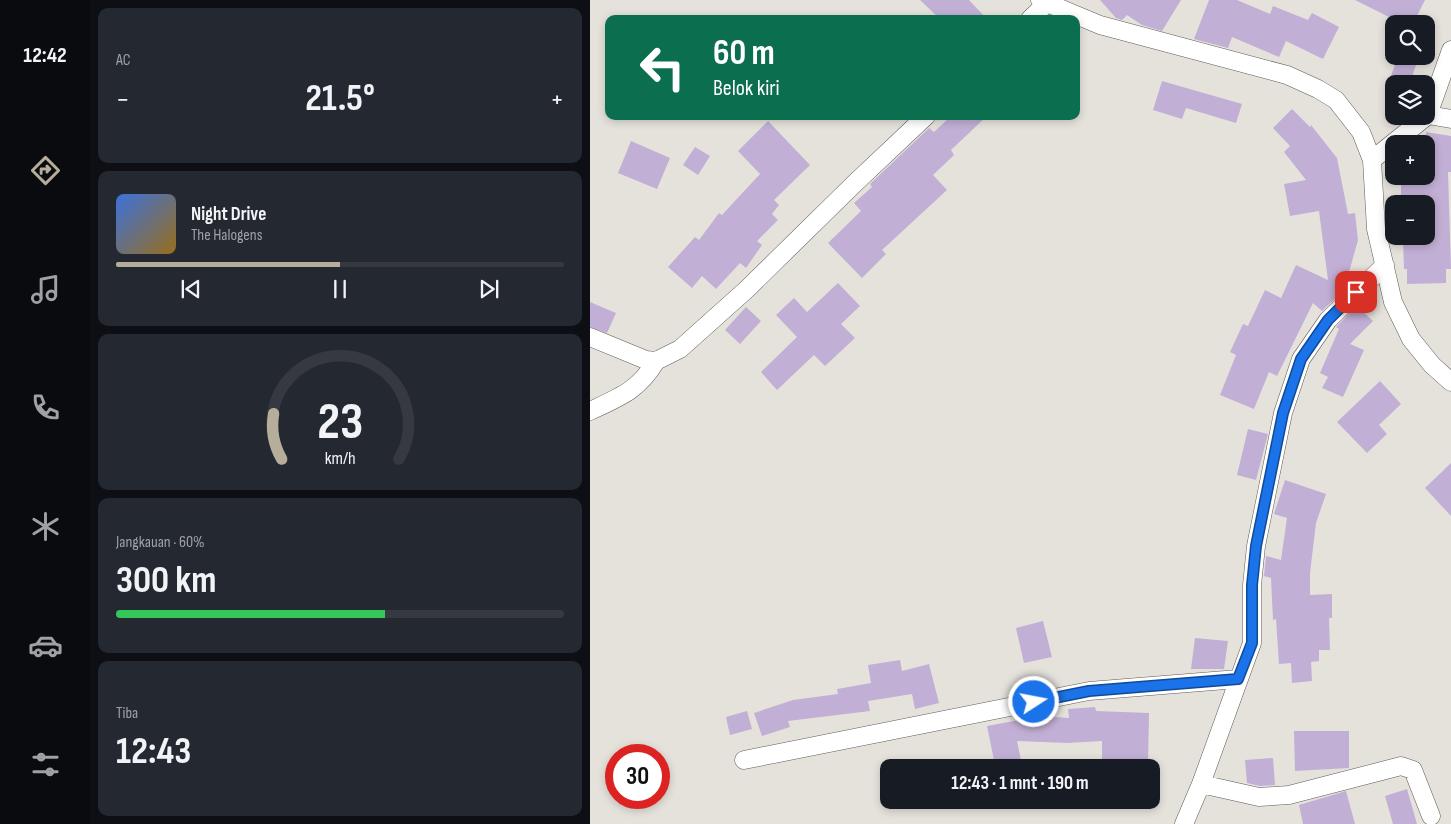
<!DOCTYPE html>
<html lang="id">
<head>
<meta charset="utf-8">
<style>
	body { margin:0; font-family:"Sofia Sans Condensed",sans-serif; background:#242831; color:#f1f3f6; height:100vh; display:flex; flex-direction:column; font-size:19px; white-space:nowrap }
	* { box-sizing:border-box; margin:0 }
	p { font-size:16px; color:#9ea1a6 }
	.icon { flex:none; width:28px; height:28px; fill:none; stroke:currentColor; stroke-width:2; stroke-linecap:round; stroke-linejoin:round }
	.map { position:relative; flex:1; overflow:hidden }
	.sheet { display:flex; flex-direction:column; gap:8px; padding:8px; background:#0d0f14; width:500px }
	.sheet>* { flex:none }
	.hud { position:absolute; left:15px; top:15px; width:475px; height:105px; border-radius:10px; box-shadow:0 2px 8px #0003; background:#0b6e4f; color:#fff; overflow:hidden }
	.tools { position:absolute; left:795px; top:15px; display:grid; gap:10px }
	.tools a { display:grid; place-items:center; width:50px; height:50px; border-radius:10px; background:#171b24; box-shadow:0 2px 8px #0003; font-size:25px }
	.speed { position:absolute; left:15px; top:744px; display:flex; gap:10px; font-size:25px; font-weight:700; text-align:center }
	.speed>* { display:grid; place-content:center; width:65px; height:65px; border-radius:50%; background:#171b24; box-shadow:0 2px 8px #0003; line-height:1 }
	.speed .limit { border:8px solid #d22; background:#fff; color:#111 }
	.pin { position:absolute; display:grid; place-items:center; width:42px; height:42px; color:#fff; margin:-21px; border-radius:10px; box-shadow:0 2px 8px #0006 }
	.me { position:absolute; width:55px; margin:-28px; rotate:79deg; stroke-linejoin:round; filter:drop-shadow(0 0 4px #0008) }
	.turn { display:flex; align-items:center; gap:18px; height:105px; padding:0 25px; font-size:22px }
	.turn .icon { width:65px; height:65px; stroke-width:2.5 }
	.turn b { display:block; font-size:35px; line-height:42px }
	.big { font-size:38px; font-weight:700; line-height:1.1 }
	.sheet .widget { flex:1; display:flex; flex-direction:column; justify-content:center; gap:8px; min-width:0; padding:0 18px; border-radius:10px; background:#242831 }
	.sheet .dial { align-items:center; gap:0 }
	.dial svg { height:130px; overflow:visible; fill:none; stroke:#363941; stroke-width:7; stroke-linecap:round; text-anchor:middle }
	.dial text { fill:#f1f3f6; stroke:none }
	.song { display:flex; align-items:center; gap:15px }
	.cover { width:60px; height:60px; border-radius:8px; background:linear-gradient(135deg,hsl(220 70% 55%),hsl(40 70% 35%)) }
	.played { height:5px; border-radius:2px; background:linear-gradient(90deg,#b6ae9a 50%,#363941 50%) }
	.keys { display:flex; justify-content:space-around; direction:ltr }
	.heat { display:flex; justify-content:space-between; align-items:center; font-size:28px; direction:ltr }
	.charge { height:8px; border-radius:4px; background:linear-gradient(90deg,#34c759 60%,#363941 0) }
	.trip { position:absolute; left:290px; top:759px; width:280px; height:50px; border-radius:10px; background:#171b24; box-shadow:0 2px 8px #0003; font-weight:700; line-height:50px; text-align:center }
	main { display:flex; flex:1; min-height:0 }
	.dock { display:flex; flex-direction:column; width:90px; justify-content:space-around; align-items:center; background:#090b0e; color:#9ea1a6 }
	.dock .icon { width:35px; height:35px }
	.dock .selected { color:#b6ae9a }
	.dock b { font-size:22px; color:#f1f3f6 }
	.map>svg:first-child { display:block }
	.building { fill:#c2afd5 }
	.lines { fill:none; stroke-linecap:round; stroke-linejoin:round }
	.street-casing { stroke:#5d5b56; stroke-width:19 }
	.street { stroke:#fff; stroke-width:18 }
	.route-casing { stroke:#114b97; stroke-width:12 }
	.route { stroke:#1a73e8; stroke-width:9 }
</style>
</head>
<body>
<main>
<nav class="dock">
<b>12:42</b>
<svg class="icon selected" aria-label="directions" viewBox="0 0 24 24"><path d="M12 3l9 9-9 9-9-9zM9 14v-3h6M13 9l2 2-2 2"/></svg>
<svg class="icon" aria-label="music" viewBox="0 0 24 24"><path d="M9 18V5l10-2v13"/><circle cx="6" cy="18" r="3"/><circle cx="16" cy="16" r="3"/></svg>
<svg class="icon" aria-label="phone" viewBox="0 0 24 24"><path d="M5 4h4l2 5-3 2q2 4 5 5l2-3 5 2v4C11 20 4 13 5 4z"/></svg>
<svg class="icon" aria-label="climate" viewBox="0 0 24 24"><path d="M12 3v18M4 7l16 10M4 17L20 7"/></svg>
<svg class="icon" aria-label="car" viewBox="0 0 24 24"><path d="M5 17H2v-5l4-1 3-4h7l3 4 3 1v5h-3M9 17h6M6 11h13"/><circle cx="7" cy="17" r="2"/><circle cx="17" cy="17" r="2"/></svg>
<svg class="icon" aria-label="filters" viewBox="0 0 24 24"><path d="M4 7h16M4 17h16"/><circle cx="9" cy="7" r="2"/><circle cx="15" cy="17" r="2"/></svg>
</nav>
<section class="sheet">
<div class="widget"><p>AC</p>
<div class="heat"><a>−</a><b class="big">21.5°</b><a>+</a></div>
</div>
<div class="widget">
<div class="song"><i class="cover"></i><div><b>Night Drive</b><p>The Halogens</p></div></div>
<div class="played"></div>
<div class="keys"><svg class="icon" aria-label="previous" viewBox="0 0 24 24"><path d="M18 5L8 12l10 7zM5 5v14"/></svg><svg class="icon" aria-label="pause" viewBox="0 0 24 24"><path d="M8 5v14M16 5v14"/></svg><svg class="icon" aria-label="next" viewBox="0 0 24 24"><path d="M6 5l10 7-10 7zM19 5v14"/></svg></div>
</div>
<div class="widget dial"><svg viewBox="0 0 100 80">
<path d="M14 69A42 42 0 1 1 86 69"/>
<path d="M14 69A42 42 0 0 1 9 41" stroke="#b6ae9a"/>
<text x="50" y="56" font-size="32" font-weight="700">23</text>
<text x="50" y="72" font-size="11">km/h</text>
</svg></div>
<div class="widget"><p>Jangkauan · 60%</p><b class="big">300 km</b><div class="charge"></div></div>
<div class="widget"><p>Tiba</p><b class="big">12:43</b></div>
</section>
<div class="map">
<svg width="861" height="824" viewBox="0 0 861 824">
	<rect width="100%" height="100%" fill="#e5e2dc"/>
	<path class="building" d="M330 0H379L397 19H350Z
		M510 0H591L572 31 552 25 537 15 532 20 526 18Z
		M619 0H647L680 14 683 6 718 20 722 13 749 27 733 59 696 41 689 57 642 37 638 48 604 39Z
		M765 0H835L823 24H813Z
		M808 56H829L820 83 801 76Z
		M572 81 652 104 646 123 596 108 592 119 563 110Z
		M702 109 720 127 721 125 747 158 758 214 765 213 768 240 754 290 732 311 723 303 687 376 679 372 664 409 630 395 646 355 640 352 653 324 658 326 675 290 691 298 706 265 738 280 729 211 700 216 694 184 716 180 694 152 700 146 683 128Z
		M361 116H397L361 150 364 155 343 175 357 190 292 250 296 254 272 278 238 243 271 211 264 203 282 187 280 184 339 128 344 132Z
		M178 121 220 165 184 200 189 205 182 214 188 220 167 241 172 245 156 268 150 263 126 289 112 276 102 288 78 267 105 237 109 240 129 213 132 215 170 174 148 151Z
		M836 132 861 136V172H858L861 269H856V283L817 284V269H814L813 236H836V204H811V176H836Z
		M41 141 80 158 67 189 28 173Z
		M105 147 120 156 108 175 93 165Z
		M248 283 270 306 251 324 265 338 235 366 224 355 187 390 171 372 207 337 186 315 204 298 217 312Z
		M0 302 26 313 17 333 0 327Z
		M767 306 783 321 760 344 774 350 753 397 732 388 738 377 730 373 749 329 746 327Z
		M156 307 171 321 150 344 135 330Z
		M790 381 811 404 789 425 797 434 777 453 747 422Z
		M658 429 678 434 666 480 647 475Z
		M861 463V516L835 488Z
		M695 480 736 494 726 523 720 573V595L742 594V618H739L740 650H729V661L721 662 722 681 702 683 701 663 689 664 686 619 683 620 681 578 674 576 676 556 691 560 697 518 684 514Z
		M453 621 462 657 434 663 426 628Z
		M605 638 638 641 634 669H601Z
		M310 660 312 671 339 664 349 703 325 709 322 694 278 701 280 711 198 721 200 727 172 736 164 713 203 700 248 694 247 689 281 683 278 665Z
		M505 707 506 711 559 713 558 765 512 763V741L477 743 427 741 431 760 405 765 397 726 451 716 479 718 478 709Z
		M157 711 162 729 140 735 136 717Z
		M704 731H759V768L705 771Z
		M683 758 685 785 670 786 657 783 655 760Z
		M817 789 827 824H803L795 796Z
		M756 791 765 824H713L709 805Z"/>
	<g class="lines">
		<defs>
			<path id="street" d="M450 0 510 25 697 75 728 89 746 100 771 132 782 160 786 229 803 302 821 339 842 365 861 382
				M440 19 456 4
				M838 115 861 119
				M782 160 838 115 861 50
				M0 337 56 360 66 361 90 349 156 290 264 184 336 116
				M0 411C30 397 49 390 66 361
				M154 760 499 691 648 679
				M611 784 669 797 699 795 811 766 823 770 841 816
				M594 824 611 784 662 643V585L666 546 693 413 711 359 738 320 795 265"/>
		</defs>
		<use href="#street" class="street-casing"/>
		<use href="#street" class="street"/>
	</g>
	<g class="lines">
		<defs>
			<path id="route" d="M444 702 499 691 648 679 662 643V585L666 546 693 413 711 359 738 320 766 292"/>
		</defs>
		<use href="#route" class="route-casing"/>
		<use href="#route" class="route"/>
	</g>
</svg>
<div class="tools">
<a><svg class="icon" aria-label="search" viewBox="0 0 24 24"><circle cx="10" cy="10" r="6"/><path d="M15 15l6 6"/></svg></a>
<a><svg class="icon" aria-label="layers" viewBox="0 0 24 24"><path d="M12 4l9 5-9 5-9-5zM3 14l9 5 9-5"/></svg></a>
<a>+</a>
<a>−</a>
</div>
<div class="speed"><div class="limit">30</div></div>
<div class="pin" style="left:766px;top:292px;background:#d93025"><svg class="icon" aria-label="arrive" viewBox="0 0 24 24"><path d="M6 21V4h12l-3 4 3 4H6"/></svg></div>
<svg class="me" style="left:444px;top:702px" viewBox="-20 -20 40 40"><circle r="17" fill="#1a73e8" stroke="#fff" stroke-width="3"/><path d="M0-11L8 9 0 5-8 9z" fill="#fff"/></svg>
<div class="trip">12:43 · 1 mnt · 190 m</div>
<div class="hud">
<div class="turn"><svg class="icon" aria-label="left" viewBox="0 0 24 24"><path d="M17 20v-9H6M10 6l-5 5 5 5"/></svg><div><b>60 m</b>Belok kiri</div></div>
</div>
</div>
</main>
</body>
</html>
